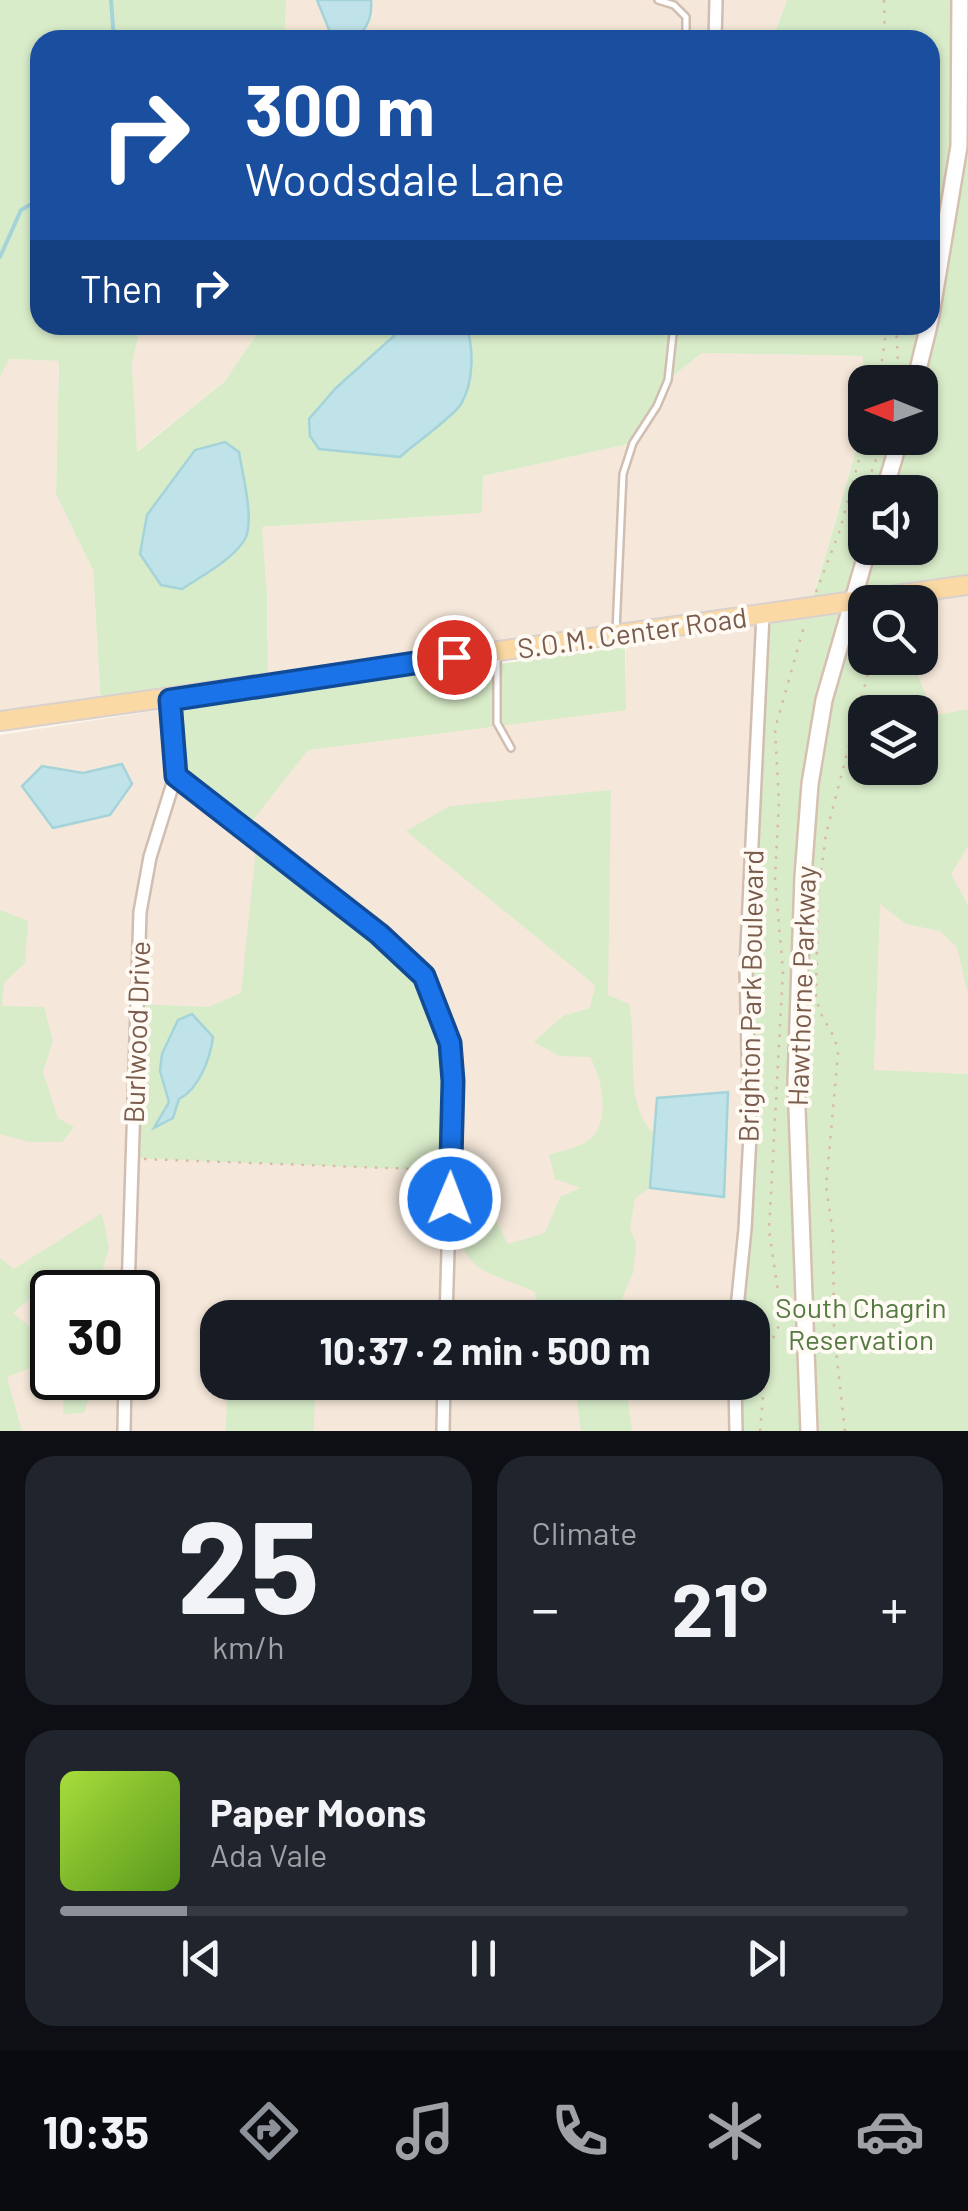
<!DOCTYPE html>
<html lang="en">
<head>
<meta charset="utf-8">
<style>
	body { margin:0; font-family:Barlow,sans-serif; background:#20242c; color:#f1f3f6; height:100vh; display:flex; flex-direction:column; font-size:38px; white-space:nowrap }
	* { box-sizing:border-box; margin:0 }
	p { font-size:32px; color:#9ea1a6 }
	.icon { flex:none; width:55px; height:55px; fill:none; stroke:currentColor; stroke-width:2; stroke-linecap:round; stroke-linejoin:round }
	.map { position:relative; height:1431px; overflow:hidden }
	.side { display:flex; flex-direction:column; gap:25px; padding:25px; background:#0d0f14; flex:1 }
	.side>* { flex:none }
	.hud { position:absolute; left:30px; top:30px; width:910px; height:305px; border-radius:30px; box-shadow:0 2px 8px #0004; background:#1a4fa0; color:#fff; overflow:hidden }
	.needle { width:65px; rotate:271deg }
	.buttons { position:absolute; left:848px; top:365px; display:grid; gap:20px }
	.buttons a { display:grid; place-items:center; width:90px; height:90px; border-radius:20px; background:#171b24; box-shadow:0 2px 8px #0004; font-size:50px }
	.speed { position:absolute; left:30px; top:1270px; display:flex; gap:20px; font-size:50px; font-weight:700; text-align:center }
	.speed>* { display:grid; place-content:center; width:130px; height:130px; border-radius:50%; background:#171b24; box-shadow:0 2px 8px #0004; line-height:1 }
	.speed .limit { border:5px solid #111; border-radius:15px; background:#fff; color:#111 }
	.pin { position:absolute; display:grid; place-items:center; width:85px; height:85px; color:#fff; margin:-42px; border:5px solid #fff; border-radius:50%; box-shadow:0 2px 10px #0007 }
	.me { position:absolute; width:110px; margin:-55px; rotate:1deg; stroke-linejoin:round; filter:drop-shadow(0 0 8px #0008) }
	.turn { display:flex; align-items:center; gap:35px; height:210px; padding:0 50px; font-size:45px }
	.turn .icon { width:130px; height:130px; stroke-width:2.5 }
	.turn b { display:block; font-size:70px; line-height:85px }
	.then { display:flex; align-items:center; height:95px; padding:0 50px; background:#0003; gap:20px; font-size:38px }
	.big { font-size:75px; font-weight:700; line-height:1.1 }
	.side .widget { flex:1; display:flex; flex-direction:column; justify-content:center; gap:15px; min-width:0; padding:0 35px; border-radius:30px; background:#20242c }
	.side .dial { align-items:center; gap:0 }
	.dial b { font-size:130px; line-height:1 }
	.song { display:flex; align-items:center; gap:30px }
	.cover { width:120px; height:120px; border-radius:15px; background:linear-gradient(135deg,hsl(80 70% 55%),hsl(90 70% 35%)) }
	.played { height:10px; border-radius:5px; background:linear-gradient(90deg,#8c9099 15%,#363941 15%) }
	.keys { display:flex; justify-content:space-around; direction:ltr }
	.heat { display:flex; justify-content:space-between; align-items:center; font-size:55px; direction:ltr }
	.side .tiles { flex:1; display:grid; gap:25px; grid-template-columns:1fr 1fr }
	.widget:last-child { grid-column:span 2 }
	.trip { position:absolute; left:200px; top:1300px; width:570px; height:100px; border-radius:30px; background:#171b24; box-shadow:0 2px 8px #0004; font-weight:700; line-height:100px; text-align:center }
	.tab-bar { display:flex; height:160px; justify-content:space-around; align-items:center; background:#090b0e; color:#9ea1a6 }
	.tab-bar .icon { width:70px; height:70px }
	.tab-bar .current { color:#8c9099 }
	.tab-bar b { font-size:45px; color:#f1f3f6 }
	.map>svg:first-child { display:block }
	.residential { fill:#f5e8da; fill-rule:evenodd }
	.green { fill:#d8ecc9; fill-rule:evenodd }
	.water { fill:#bfe3e8; stroke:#a5d3da; stroke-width:2.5 }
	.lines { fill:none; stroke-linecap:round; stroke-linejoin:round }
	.stream { stroke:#a5d3da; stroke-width:4 }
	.lane-casing { stroke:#d1beb0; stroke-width:10 }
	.street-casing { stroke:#d1beb0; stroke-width:16 }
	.secondary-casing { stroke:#d6c0b0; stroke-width:20 }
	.primary-casing { stroke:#dad1cd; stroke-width:22 }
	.path { stroke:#d9b8a5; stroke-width:2.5; stroke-dasharray:2.5 8; stroke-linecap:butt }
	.lane { stroke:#fff; stroke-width:5 }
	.street { stroke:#fff; stroke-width:11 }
	.secondary { stroke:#fff; stroke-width:15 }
	.primary { stroke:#fbd9a5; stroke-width:18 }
	.route-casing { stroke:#114b97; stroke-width:25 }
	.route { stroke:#1a73e8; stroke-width:18 }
	.labels { text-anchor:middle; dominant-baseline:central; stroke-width:8; stroke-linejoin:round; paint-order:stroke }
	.street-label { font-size:28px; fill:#7a5c4d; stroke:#fffaf3 }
	.park-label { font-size:28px; fill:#537a41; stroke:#fffaf3 }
</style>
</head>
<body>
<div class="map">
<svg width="968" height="1431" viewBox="0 0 968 1431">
	<rect width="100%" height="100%" fill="#fdf6ec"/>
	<path class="residential" d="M286 0H787L772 40H285Z
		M141 325H263L224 382 136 452 132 364Z
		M702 353 863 356 860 437 810 607 751 1086 736 1317 218 1318V1382L735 1383 736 1431H0V735L243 697 625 710 626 634 268 685 267 593 262 527 482 513 483 476 633 443 668 380ZM52 1292H138V1378H52Z
		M8 359 59 361 56 495 93 570 101 707 0 721V377Z
		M968 585V1074L874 1071 883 768H920V712L887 658H920V602H888Z"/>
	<path class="green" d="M0 0H286L285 40H40V325H141L132 364 137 452 224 382 263 325H406L336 388 309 419 319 449 399 457 422 436 471 339 466 325H930V40H772L787 0H968V585L865 602V658H917L918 675 934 716 968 709V846L951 874 968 905V995L957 947 940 931 906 924 880 904 874 1070 968 1074V1431H736L735 1383 752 1382V1318L736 1317 745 1229V1009L763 614 808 608 813 598 860 437 863 356 702 353 668 380 657 406 633 443 483 476 482 513 262 527 267 593 268 685 101 707 93 570 56 495 59 361 9 359 0 377ZM865 382H920V438H865ZM865 492H920V548H865ZM865 712H920V768H865Z
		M625 647 626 710 308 750 246 829 175 777 170 708Z
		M611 790 608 995 629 1004C638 1043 623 1107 654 1133L650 1188 635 1198 630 1229 636 1244 633 1273 622 1299 624 1317H539L535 1292C478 1267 456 1273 459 1200L476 1190 489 1207 508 1244 545 1233 560 1197 581 1188 555 1179 549 1155C560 1151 578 1148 588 1141 612 1123 602 1078 590 1057L559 1056 534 1042 563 1016 590 1008 595 985 406 831 450 806Z
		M257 838 424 977 450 1043V1171L132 1158 137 1004 208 1007 241 993Z
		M0 910 28 921 25 963 4 983 2 1006 44 1007 53 1041 43 1072 58 1118 74 1127 62 1142H29L0 1134Z
		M102 1213 109 1248 96 1292H67L54 1278 13 1313 29 1326 52 1330V1378H95L84 1413 63 1414 64 1384 30 1368 7 1377 22 1431H0V1258L14 1269Z
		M227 1383H315L314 1431H226Z
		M574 1383H635L628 1401 632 1431H581Z"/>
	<path class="water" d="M317 0H371C373 25 359 46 332 37Z
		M406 325H466C474 348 474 382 461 404 453 417 414 444 400 457L319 449 310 436 309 419 336 388Z
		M225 442 239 452C242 472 255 521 245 539 233 560 201 576 182 589L161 585 140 554 147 515 195 450Z
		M122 764 132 784 110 815 53 828 22 786 42 766 83 773Z
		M192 1014 213 1037C210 1059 199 1089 179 1099L173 1118 154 1128 169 1102 160 1071 162 1054 178 1020Z
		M728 1092 724 1197 650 1188 657 1098Z"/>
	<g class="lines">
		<path class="stream" d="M111 0 114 40
			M0 257 21 210 40 199"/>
		<defs>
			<path id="lane" d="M658 0 674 5 686 17V40
				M616 631 623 474 633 443 657 406 668 380 674 325
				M497 655V723L511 748"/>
			<path id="street" d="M715 40 716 0
				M170 699 175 777 379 934 424 976 450 1043 453 1081 446 1318
				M128 1292 140 912 150 857 175 777
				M736 1318 745 1229 750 1135 746 968 763 614
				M735 1382 736 1431
				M124 1431 125 1378
				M443 1431 444 1382"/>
			<path id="secondary" d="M930 321 959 146 960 0
				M915 382 929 325
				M884 492 900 438
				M809 1431 796 1082 803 877 810 784 824 700 868 548"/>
			<path id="primary" d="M0 721 968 585"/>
		</defs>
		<use href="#lane" class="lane-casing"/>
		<use href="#street" class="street-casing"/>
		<use href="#secondary" class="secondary-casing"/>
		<use href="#primary" class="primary-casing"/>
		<path class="path" d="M884 0 885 40
			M896 325 899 382
			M879 382 887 325
			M868 492V481L884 438
			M860 535 865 517
			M816 592 840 530 865 437
			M144 1159 441 1170
			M760 1431 767 1351 782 1319 769 1230 783 971 775 879 779 801 775 729 805 623
			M845 1431 834 1333 833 1234 826 1186 838 1054 835 1039 820 1012 816 997 818 895 826 834 872 658"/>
		<use href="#lane" class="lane"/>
		<use href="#street" class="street"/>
		<use href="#secondary" class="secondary"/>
		<use href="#primary" class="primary"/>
	</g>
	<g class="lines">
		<defs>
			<path id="route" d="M450 1199 453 1081 450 1043 424 976 379 934 176 776 170 700 454 657"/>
		</defs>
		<use href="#route" class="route-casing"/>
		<use href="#route" class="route"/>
	</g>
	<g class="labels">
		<g class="street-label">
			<text transform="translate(632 632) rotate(-8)">S.O.M. Center Road</text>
			<text transform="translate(801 986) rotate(-88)">Hawthorne Parkway</text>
			<text transform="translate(750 996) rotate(-89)">Brighton Park Boulevard</text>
			<text transform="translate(136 1032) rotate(-88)">Burlwood Drive</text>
		</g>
		<g class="park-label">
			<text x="861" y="1307">South Chagrin<tspan x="861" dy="32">Reservation</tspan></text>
		</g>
	</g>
</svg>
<div class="buttons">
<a><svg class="needle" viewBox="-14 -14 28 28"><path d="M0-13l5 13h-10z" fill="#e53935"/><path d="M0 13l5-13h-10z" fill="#9ea1a6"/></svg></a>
<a><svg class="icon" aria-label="sound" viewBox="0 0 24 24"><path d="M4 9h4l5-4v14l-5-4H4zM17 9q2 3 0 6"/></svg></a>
<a><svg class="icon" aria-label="search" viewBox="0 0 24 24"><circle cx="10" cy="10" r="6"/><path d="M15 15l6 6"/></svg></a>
<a><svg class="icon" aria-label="layers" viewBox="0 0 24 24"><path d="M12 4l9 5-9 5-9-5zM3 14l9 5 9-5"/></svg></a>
</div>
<div class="speed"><div class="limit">30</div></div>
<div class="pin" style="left:454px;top:657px;background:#d93025"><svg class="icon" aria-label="arrive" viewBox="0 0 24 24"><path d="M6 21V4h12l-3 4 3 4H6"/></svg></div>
<svg class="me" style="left:450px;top:1199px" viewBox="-20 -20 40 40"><circle r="17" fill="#1a73e8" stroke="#fff" stroke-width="3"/><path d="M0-11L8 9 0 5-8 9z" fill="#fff"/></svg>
<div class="trip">10:37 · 2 min · 500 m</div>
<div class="hud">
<div class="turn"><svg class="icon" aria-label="right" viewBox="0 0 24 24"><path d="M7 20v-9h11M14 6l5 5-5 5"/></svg><div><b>300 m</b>Woodsdale Lane</div></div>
<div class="then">Then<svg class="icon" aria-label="right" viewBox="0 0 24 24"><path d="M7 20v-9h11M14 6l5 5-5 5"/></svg></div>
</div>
</div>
<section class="side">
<div class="tiles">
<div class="widget dial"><b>25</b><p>km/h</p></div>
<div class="widget"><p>Climate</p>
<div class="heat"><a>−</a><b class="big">21°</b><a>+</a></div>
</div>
<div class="widget">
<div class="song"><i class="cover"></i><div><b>Paper Moons</b><p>Ada Vale</p></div></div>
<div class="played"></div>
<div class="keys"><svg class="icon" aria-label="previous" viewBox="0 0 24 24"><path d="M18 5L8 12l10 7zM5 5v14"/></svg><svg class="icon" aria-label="pause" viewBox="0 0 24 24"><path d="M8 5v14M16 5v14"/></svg><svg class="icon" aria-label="next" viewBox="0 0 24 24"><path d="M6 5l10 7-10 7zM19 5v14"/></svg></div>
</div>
</div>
</section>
<nav class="tab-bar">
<b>10:35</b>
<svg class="icon current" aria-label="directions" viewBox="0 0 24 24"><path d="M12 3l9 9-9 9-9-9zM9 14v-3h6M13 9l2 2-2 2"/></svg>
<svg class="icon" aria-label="music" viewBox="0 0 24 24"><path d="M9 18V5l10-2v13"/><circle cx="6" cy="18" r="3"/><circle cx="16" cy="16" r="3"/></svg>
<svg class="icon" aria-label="phone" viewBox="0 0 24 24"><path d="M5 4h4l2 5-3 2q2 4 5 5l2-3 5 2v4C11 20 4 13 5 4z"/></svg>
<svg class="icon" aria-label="climate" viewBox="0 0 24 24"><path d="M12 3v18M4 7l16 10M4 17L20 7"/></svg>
<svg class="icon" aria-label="car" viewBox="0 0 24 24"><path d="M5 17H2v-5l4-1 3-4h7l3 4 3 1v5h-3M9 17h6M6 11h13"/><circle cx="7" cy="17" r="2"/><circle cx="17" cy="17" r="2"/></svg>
</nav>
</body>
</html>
